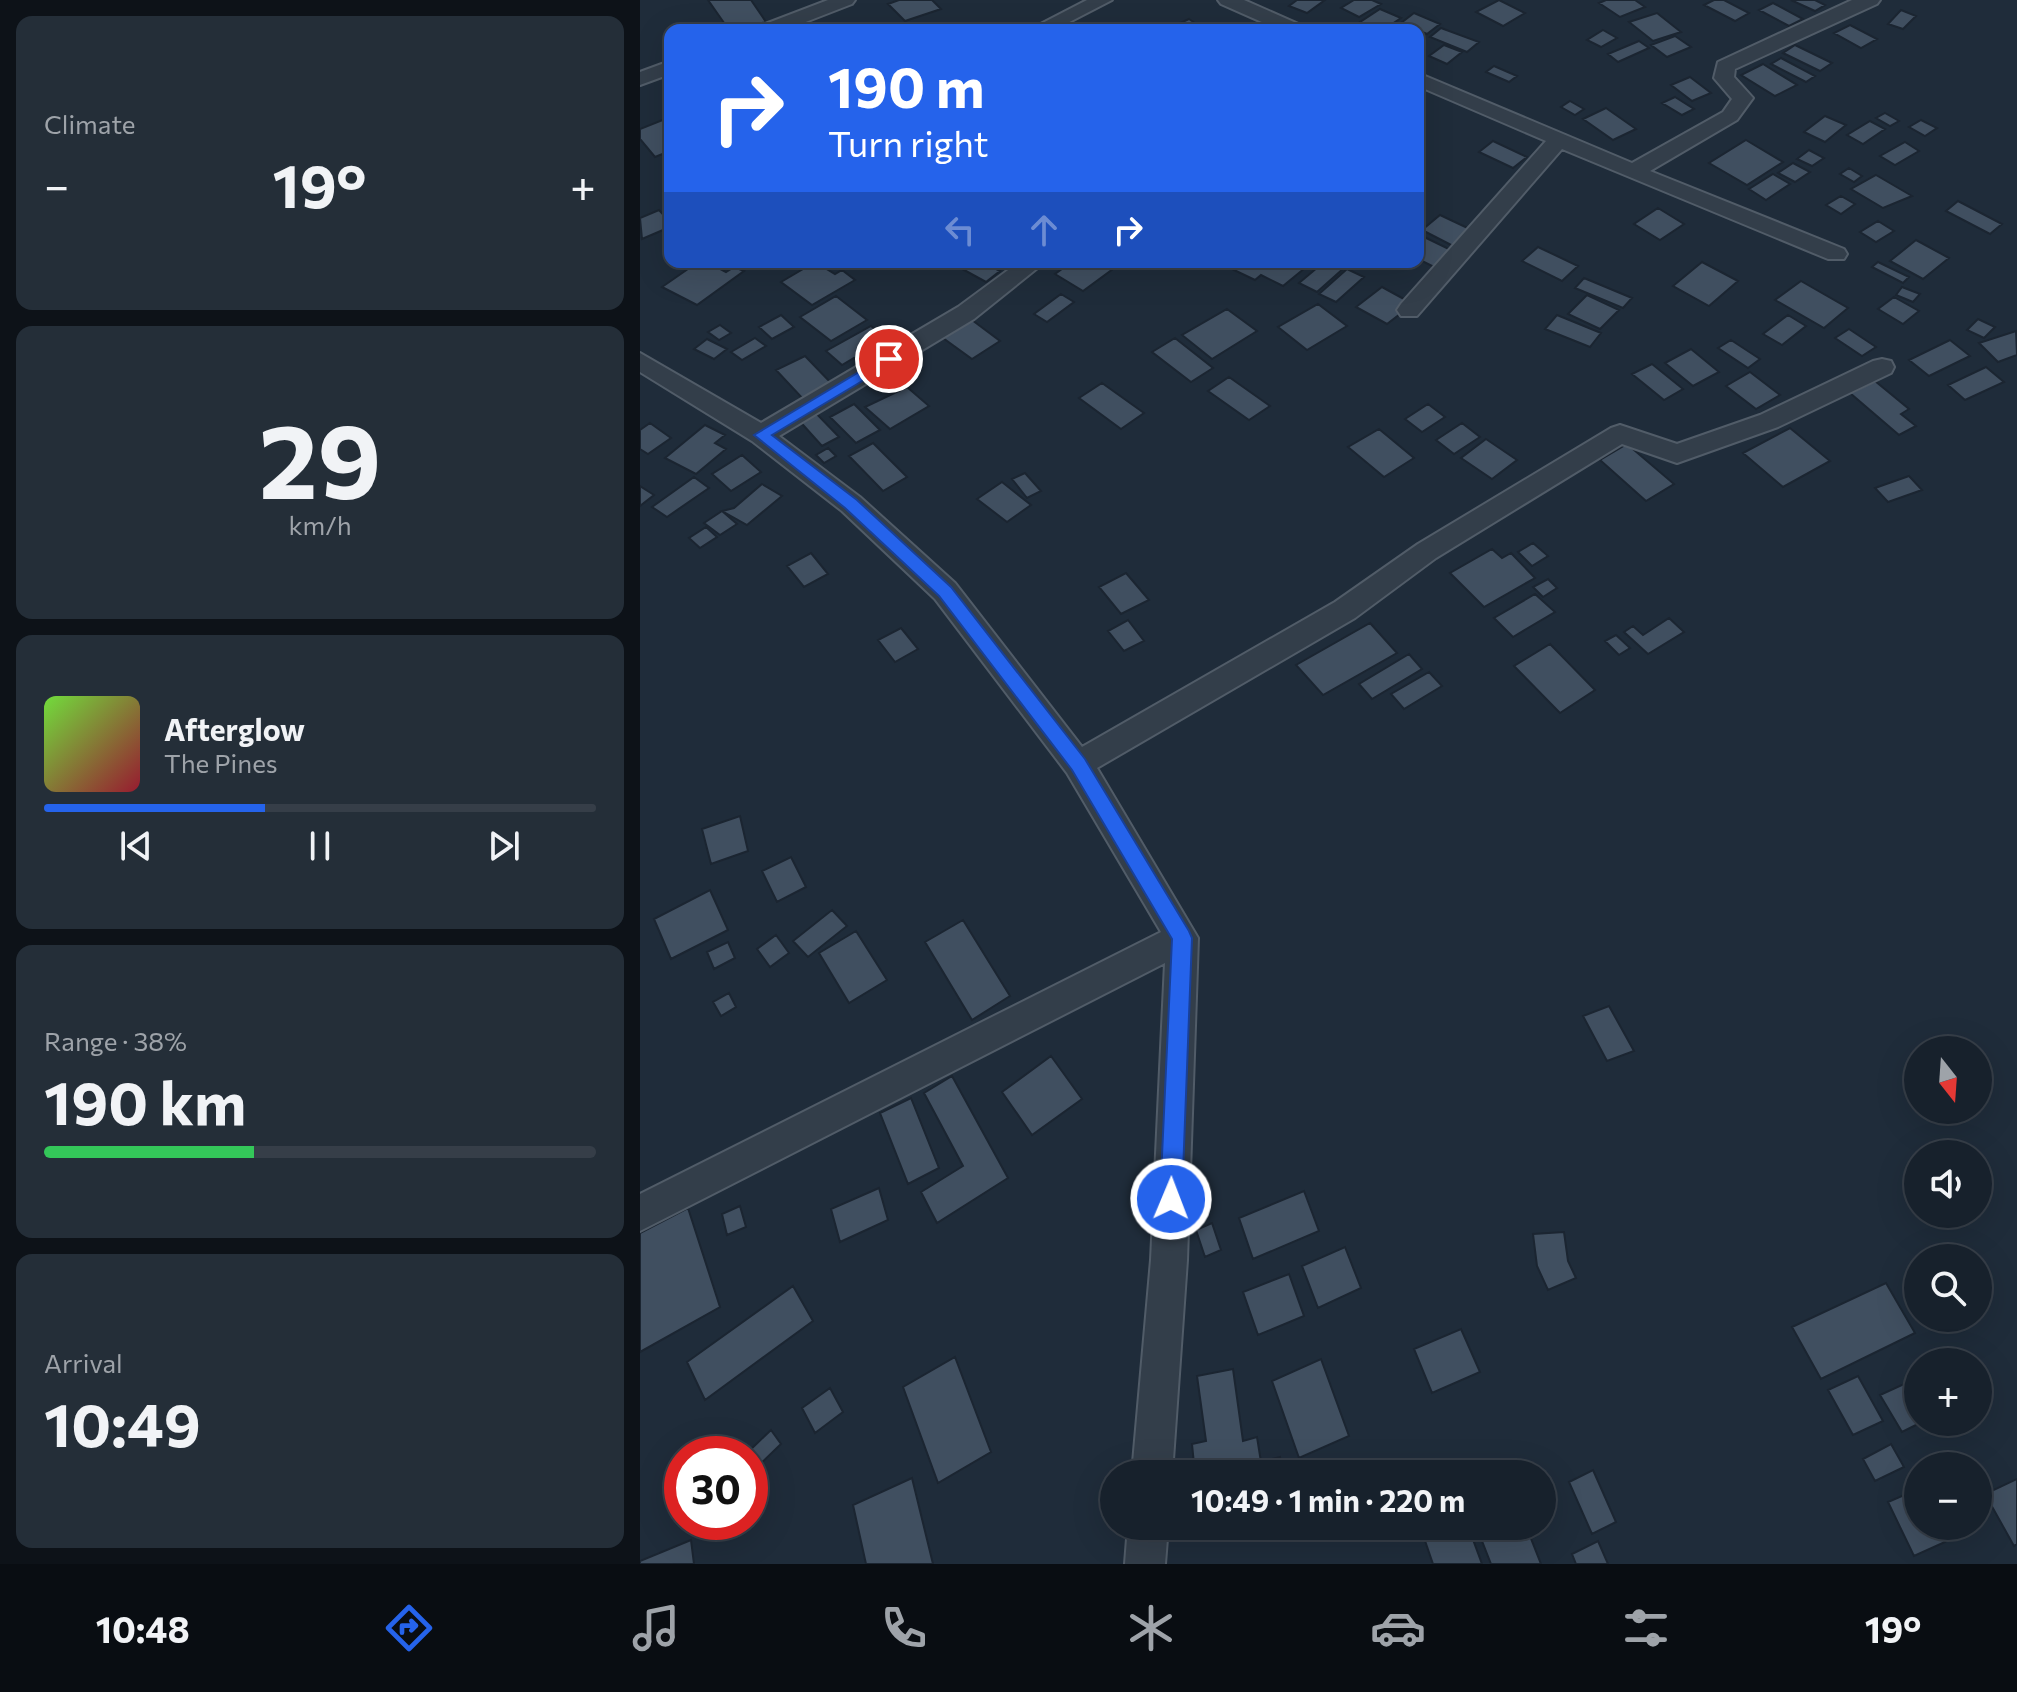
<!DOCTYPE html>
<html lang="en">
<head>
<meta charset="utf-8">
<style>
	body { margin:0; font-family:Commissioner,sans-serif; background:#242e38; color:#f1f3f6; height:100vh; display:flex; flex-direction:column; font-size:30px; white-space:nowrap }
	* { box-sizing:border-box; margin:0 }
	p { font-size:26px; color:#9ea3a9 }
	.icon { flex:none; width:44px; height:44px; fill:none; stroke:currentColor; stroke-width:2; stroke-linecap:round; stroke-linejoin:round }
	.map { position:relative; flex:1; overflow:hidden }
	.details { display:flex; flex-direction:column; gap:16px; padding:16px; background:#0d1218; width:640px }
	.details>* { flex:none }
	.banner { position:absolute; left:24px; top:24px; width:760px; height:244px; border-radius:16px; box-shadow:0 8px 32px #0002,0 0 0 2px #363e48; background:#2563eb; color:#fff; overflow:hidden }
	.needle { width:52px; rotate:163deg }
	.controls { position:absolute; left:1264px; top:1036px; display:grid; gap:16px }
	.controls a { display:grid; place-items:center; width:88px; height:88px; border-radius:50%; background:#17212c; box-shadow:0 8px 32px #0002,0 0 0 2px #363e48; font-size:40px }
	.speed { position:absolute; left:24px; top:1436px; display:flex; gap:16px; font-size:40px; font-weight:700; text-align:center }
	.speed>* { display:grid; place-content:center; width:104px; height:104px; border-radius:50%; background:#17212c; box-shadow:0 8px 32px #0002,0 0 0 2px #363e48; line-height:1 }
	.speed .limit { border:12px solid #d22; background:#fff; color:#111 }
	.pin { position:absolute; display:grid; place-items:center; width:68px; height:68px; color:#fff; margin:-34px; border:4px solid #fff; border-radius:50%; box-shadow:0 2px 8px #0007 }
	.me { position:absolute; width:88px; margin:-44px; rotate:1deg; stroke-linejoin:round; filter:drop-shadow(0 0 6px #0008) }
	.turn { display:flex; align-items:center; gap:28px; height:168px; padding:0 32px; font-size:36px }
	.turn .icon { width:104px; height:104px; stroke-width:2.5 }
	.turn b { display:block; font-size:56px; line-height:68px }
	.lanes { display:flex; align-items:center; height:76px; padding:0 32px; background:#0003; justify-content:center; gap:40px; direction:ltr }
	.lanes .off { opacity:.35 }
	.big { font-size:60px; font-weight:700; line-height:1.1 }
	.details .tile { flex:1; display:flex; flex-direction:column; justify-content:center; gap:12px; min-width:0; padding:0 28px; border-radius:16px; background:#242e38 }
	.details .dial { align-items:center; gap:0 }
	.dial b { font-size:104px; line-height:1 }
	.song { display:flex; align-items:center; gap:24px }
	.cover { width:96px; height:96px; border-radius:12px; background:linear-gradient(135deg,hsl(100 70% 55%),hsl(350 70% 35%)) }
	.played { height:8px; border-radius:4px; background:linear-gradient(90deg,#2563eb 40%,#363e48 40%) }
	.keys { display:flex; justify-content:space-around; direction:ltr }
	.heat { display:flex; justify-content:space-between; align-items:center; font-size:44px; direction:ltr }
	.charge { height:12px; border-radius:6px; background:linear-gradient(90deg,#34c759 38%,#363e48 0) }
	.trip { position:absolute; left:460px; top:1460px; width:456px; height:80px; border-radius:40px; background:#17212c; box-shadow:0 8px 32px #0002,0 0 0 2px #363e48; font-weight:700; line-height:80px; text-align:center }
	.dock { display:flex; height:128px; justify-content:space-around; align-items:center; background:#090d12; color:#9ea3a9 }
	.dock .icon { width:56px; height:56px }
	.dock .on { color:#2563eb }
	.dock b { font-size:36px; color:#f1f3f6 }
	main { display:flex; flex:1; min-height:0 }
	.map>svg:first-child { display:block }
	.building { fill:#404f60; stroke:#1b2531; stroke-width:2 }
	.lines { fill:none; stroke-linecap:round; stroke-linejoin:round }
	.minor-casing { stroke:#515c68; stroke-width:4 }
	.minor { fill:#333e4a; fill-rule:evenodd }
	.route { fill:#2563eb; stroke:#184099; stroke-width:2 }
</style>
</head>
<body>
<main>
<section class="details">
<div class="tile"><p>Climate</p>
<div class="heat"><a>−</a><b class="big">19°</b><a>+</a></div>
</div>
<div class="tile dial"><b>29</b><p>km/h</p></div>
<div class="tile">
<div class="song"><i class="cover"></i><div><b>Afterglow</b><p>The Pines</p></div></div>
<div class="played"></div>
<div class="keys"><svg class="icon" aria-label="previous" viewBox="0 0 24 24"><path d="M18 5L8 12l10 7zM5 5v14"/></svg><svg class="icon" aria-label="pause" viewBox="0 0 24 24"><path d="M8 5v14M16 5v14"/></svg><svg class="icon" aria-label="next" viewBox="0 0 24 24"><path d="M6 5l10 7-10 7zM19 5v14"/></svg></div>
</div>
<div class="tile"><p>Range · 38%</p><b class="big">190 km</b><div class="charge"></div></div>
<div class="tile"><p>Arrival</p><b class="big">10:49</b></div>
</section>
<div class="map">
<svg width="1377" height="1564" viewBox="0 0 1377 1564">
	<rect width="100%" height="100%" fill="#1f2c3a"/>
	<path class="building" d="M68 0H111L126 22 89 30Z
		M259 0H292L301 9 265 21 248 4Z
		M657 0H685L667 13 649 6Z
		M714 0H732L741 4 719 17 701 8Z
		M859 0 885 13 863 26 836 12Z
		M966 0H995L1005 7 980 17 959 3Z
		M1074 0H1084L1109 13 1095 21 1064 5Z
		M1151 0H1175L1185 5 1175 11Z
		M1133 3 1163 19 1149 26 1119 10Z
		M740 9 761 18 743 30H708Z
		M1261 10 1276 16 1263 29 1248 24Z
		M774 13 800 24 787 34 761 23Z
		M1017 13 1041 32 1013 41 989 22Z
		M549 19 565 30H525Z
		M1210 25 1237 39 1221 48 1194 33Z
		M801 28 839 42 827 52 790 37Z
		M963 30 977 38 961 47 947 40Z
		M1035 36 1051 47 1027 57 1011 45Z
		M999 41 1009 48 978 62 968 54Z
		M804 45 822 52 807 64 789 56Z
		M1155 45 1192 63 1180 71 1143 53Z
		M1141 58 1175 76 1166 82 1131 64Z
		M1123 64 1157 85 1135 96 1101 75Z
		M854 66 877 76 869 82 846 72Z
		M1050 77 1071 93 1052 101 1031 85Z
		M1035 97 1054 109 1042 115 1022 103Z
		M930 101 944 109 935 115 921 107Z
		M966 108 996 129 973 140 943 119Z
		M1245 113 1259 121 1250 126 1236 118Z
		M1185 116 1206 125 1185 142 1164 132Z
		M30 117V151L15 157 0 139V129Z
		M1281 120 1297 128 1285 136 1269 127Z
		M1230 121 1245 129 1223 144 1207 135Z
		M1106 140 1143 162 1107 185 1069 163Z
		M853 141 887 157 873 168 839 152Z
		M1265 142 1279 151 1255 165 1240 156Z
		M1169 150 1184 158 1172 166 1157 159Z
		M1153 163 1170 172 1155 182 1138 173Z
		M1209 168 1222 176 1214 182 1200 174Z
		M1133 174 1150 184 1126 200 1109 189Z
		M1236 175 1272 196 1243 208 1211 189Z
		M1201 196 1215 204 1201 214 1186 205Z
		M1318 201 1362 224 1350 234 1306 211Z
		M1018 208 1044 224 1020 240 994 224Z
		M19 210 30 222V227L2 239 0 218Z
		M800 215 834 231 815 247 782 230Z
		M1238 221 1254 231 1236 242 1220 232Z
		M778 234 813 251 794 267 778 259Z
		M1276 240 1309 258 1283 279 1250 261Z
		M898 247 938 266 922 281 882 261Z
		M58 262H67L86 272 94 267 104 271 57 305 22 287Z
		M175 262 195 274 202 270 215 280 172 305 141 282Z
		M319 262H343L360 271 346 282 315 265Z
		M423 262H471L477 266 443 291 415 274 426 266Z
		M604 262H654L665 268 643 286 621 275 615 280 594 270Z
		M684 262 704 268 677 292 659 283Z
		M1062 262 1098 281 1069 306 1033 286Z
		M1238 262 1269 277 1263 283 1232 267Z
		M707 269 724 277 696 302 679 294Z
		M944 278 992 298 983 308 935 288Z
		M1161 281 1208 308 1184 328 1135 300Z
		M742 287 773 304 747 324 716 307Z
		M1262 287 1280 294 1273 302 1256 295Z
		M421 294 434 302 407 322 394 314Z
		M947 295 979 310 960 329 928 314Z
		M196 296 227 320 191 341 160 317Z
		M1254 297 1279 311 1263 324 1238 309Z
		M678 304 707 326 667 350 638 327Z
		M587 309 617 331 572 359 542 335Z
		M141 315 154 327 132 339 119 327Z
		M917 315 961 333 950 347 905 329Z
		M1148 315 1166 326 1142 345 1123 334Z
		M1338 319 1355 327 1344 338 1327 330Z
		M332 320 360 341 332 359 303 338Z
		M80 325 91 333 79 340 68 332Z
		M231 326 253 344 221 363 214 358 202 365 186 351Z
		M1209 329 1236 347 1222 356 1195 338Z
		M1376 331 1377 355 1358 362 1339 343Z
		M115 338 126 346 102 360 91 352Z
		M535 338 573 368 551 382 512 352Z
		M67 339 87 349 74 359 54 349Z
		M1091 340 1120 359 1108 368 1078 348Z
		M1310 340 1330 356 1289 376 1269 360Z
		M1051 349 1079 372 1053 386 1025 363Z
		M165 356 193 385 164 400 136 370Z
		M1012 364 1043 389 1024 400 992 374Z
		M1346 367 1364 382 1325 400 1308 385Z
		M1110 372 1140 395 1116 409 1086 386Z
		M589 377 630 406 609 420 568 391Z
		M1235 381 1269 409 1261 414 1276 426 1259 435 1210 393Z
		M462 383 504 413 481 429 439 398Z
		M267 387 289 406 250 429 225 407Z
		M214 404 240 430 216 443 190 417Z
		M788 404 805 417 782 432 765 419Z
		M171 408 199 437 182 446 155 416Z
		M10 423 31 438 8 454 0 449V430Z
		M822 423 840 437 814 454 796 440Z
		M65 425 85 435 75 443 86 449 56 474 25 458Z
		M1150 428 1190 461 1143 487 1103 453Z
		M739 429 774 458 744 477 708 447Z
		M846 439 877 460 852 479 821 458Z
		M233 443 267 477 243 491 209 456Z
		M987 444 1034 484 1006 501 960 460Z
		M188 448 196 456 184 463 176 455Z
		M102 455 121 472 91 491 72 474Z
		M385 473 401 491 387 498 372 479Z
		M1269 476 1282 490 1248 502 1235 488Z
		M54 477 69 488 27 517 12 507Z
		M362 482 391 505 367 522 337 499Z
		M122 484 142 496 107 525 82 511 94 508Z
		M0 486 14 495 0 506Z
		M82 511 97 524 80 535 64 523Z
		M66 527 77 537 60 548 49 538Z
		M893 543 908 556 892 566 878 552Z
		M852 549 862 558 871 553 895 578 844 607 810 573Z
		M171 553 188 574 164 587 147 566Z
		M486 573 509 600 481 614 459 587Z
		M908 579 917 588 903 597 893 587Z
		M895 594 915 612 873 637 854 618Z
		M1029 618 1044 632 1008 654 984 632 993 626 1003 635Z
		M488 620 504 641 484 651 468 631Z
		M730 623 757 653 683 695 656 665Z
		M261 628 278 649 255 662 238 640Z
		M976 635 990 648 979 655 965 641Z
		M910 644 955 690 920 713 874 666Z
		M769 654 782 669 732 699 719 684Z
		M789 672 802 686 764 709 751 694Z
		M100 816 108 851 71 864 62 829Z
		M151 857 166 887 137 902 122 871Z
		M70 890 88 930 31 959 14 919Z
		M192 910 207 926 168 957 153 941Z
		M323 920 370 996 332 1020 285 942Z
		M216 931 247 980 209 1003 179 953Z
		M136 935 149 953 130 967 117 949Z
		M88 942 95 958 74 969 67 952Z
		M89 993 96 1007 81 1016 73 1002Z
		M969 1006 994 1051 967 1061 943 1016Z
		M411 1056 442 1099 392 1135 362 1092Z
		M312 1076 368 1178 297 1223 281 1192 323 1166 284 1093Z
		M271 1098 299 1168 268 1184 240 1113Z
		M239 1188 248 1220 200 1242 191 1209Z
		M664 1191 679 1231 613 1259 599 1218Z
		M100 1206 106 1227 87 1235 82 1214Z
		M48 1208 80 1307 0 1352V1233Z
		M572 1223 581 1250 565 1257 556 1230Z
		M924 1232 928 1261 936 1278 908 1290 897 1266 893 1234Z
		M705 1247 721 1288 678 1308 662 1266Z
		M649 1274 664 1316 618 1335 603 1292Z
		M1246 1283 1275 1333 1181 1379 1152 1327Z
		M153 1286 173 1321 65 1400 47 1362Z
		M821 1329 840 1372 792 1393 774 1349Z
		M315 1357 351 1452 298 1483 263 1387Z
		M681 1359 709 1436 659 1458 632 1381Z
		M593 1369 603 1441 617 1437 621 1462 640 1457 642 1474H555L552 1444 566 1441 557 1376Z
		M1218 1376 1243 1421 1213 1435 1188 1390Z
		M1264 1384 1278 1407V1422H1282L1262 1432 1240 1395Z
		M190 1388 203 1412 175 1433 162 1408Z
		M131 1430 141 1444 110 1474V1454H106Z
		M1251 1444 1264 1467 1235 1481 1223 1459Z
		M953 1470 976 1522 952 1534 929 1482Z
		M272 1478 293 1564H226L213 1505Z
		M1377 1479V1544L1374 1546 1345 1494Z
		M1278 1489V1526H1297L1305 1542 1274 1556 1248 1502Z
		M795 1526H828L842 1564H793L782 1532Z
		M872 1526H886L901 1564H851L842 1541Z
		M51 1540 54 1564H0V1561Z
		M958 1541 968 1564H936L932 1554Z"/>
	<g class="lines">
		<defs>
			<path id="minor" d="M188 0H215L212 4 145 30H117L120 26Z
				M447 0H472L414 30H389Z
				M578 0H604L663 26 666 30H640L581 4Z
				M1212 0H1240L1237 4 1095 69 1094 77 1113 98 1097 120 1010 171 1204 249 1207 254 1204 259H1188L922 149 777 316H761L757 310 761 304 906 141 778 86V73L992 163 1083 112 1092 99 1074 78 1078 62Z
				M30 61V74L0 85V72Z
				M379 262H405L334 319 139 436 220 497 315 583 442 747 695 602 778 544 971 428 980 425 1037 444 1120 415 1233 361 1242 359 1251 361 1254 367 1251 373 1138 427 1037 463 982 444 796 558 715 618 457 768 558 938 547 1260 532 1474H492L511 1260 525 963 0 1231V1194L521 932 427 773 295 599 202 511 112 441 0 372V353L121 423 318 307Z
				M488 1526H528L525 1564H485Z"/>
		</defs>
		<use href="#minor" class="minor-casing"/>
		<use href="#minor" class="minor"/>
	</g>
	<path class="route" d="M249 354 256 359 254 362 132 435 217 500 311 587 445 759 549 931 552 938 542 1199 539 1206 531 1210 523 1206 520 1199 532 939 432 770 299 596 205 508 114 435Z"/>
</svg>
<div class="controls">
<a><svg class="needle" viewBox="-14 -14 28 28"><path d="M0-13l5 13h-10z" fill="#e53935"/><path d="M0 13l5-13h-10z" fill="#9ea3a9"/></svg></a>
<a><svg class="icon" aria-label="sound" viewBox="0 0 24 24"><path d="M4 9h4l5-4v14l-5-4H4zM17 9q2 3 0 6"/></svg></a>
<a><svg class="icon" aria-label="search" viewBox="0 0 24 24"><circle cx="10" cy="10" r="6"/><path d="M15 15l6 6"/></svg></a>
<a>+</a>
<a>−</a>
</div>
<div class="speed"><div class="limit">30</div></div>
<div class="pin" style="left:249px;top:359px;background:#d93025"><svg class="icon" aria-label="arrive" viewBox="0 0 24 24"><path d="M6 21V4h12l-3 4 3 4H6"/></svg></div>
<svg class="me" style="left:531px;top:1199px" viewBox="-20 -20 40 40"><circle r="17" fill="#2563eb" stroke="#fff" stroke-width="3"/><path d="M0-11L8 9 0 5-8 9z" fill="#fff"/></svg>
<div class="trip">10:49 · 1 min · 220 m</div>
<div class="banner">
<div class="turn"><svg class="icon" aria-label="right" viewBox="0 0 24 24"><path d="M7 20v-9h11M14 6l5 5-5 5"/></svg><div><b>190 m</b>Turn right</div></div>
<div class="lanes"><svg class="icon off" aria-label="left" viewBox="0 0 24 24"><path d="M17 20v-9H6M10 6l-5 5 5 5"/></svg><svg class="icon off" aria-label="ahead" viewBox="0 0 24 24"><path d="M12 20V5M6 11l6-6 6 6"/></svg><svg class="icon" aria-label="right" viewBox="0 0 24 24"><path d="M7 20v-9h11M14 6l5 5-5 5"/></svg></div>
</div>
</div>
</main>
<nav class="dock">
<b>10:48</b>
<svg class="icon on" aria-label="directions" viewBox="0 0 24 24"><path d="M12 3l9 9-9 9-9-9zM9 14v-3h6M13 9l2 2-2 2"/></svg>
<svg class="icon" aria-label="music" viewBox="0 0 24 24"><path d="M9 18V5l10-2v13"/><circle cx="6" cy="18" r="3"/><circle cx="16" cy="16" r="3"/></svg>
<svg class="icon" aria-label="phone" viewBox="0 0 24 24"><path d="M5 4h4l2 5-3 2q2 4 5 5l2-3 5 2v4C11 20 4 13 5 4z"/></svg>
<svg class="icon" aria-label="climate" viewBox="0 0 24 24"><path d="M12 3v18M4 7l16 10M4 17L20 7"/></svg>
<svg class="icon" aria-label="car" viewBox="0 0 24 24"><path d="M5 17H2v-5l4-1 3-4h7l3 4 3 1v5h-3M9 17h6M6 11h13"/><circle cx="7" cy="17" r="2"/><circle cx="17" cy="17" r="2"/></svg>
<svg class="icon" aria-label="filters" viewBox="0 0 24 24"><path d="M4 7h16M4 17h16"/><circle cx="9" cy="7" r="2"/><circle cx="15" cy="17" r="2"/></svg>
<b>19°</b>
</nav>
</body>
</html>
